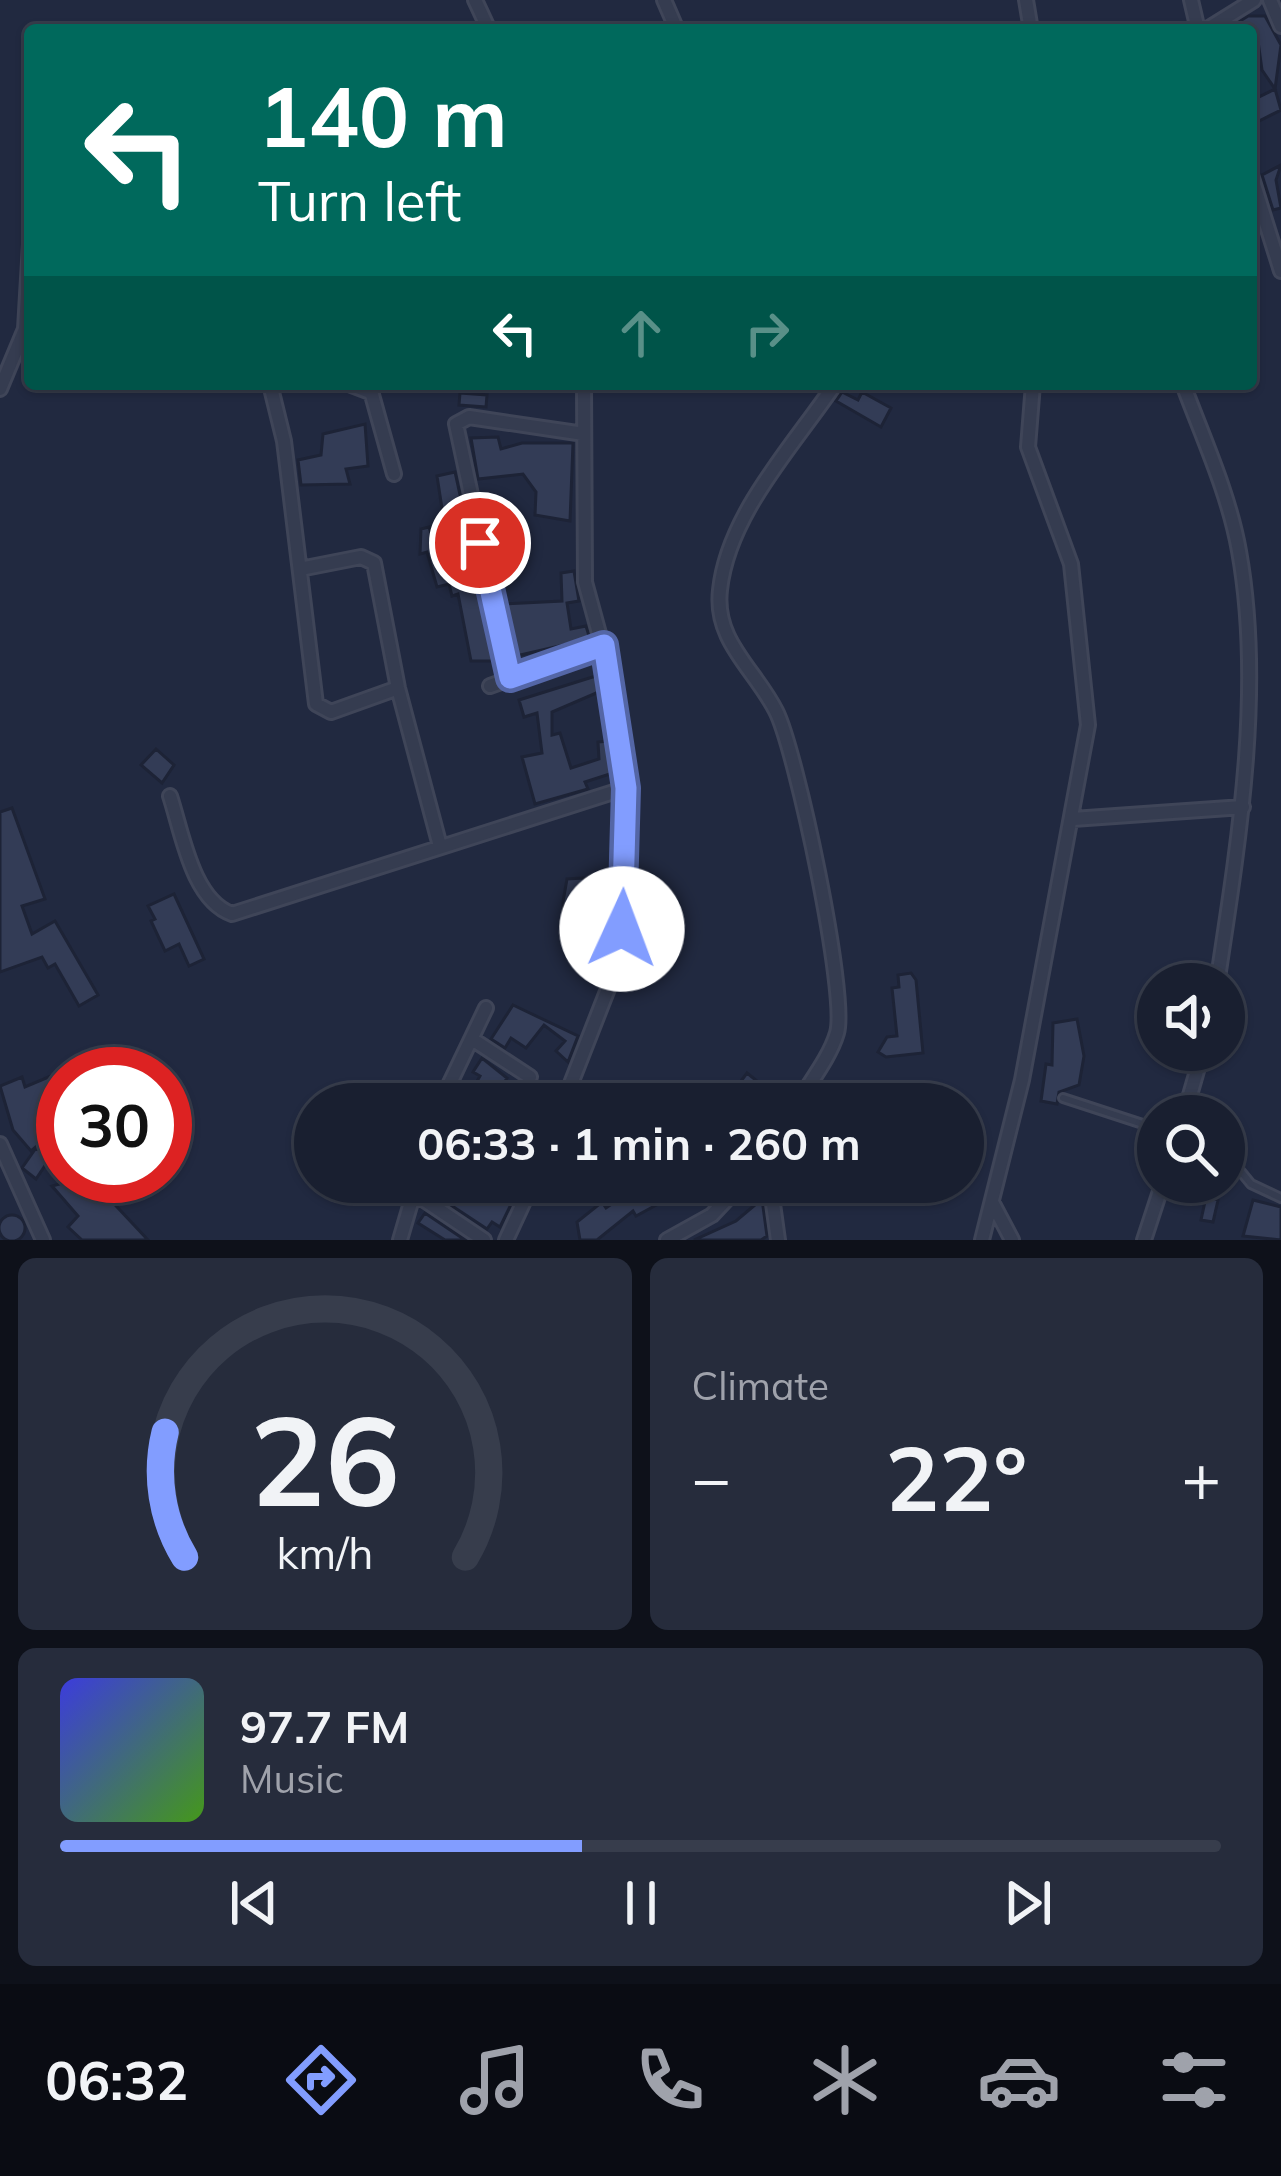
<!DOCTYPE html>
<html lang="en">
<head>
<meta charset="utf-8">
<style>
	body { margin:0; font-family:Mulish,sans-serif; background:#262c3c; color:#f1f3f6; height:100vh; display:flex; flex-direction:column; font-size:45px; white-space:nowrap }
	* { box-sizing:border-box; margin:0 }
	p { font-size:39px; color:#9fa2ab }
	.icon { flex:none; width:66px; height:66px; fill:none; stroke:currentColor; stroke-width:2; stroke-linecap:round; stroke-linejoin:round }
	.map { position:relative; height:1240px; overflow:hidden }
	.details { display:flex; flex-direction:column; gap:18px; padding:18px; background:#0e111a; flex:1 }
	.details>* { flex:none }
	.guide { position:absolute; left:24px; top:24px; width:1233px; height:366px; border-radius:12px; box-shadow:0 3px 9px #0004,0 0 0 3px #373d4c; background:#00695c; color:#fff; overflow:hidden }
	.buttons { position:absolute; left:1137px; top:963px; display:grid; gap:24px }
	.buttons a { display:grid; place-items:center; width:108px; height:108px; border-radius:50%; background:#191f30; box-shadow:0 3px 9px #0004,0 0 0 3px #373d4c; font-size:60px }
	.speed { position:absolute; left:36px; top:1047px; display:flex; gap:24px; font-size:60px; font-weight:700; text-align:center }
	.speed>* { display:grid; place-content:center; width:156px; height:156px; border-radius:50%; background:#191f30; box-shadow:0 3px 9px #0004,0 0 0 3px #373d4c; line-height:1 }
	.speed .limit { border:18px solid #d22; background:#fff; color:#111 }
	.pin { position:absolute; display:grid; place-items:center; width:102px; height:102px; color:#fff; margin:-51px; border:6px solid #fff; border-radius:50%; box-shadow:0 3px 12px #0007 }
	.me { position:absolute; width:132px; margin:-66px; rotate:2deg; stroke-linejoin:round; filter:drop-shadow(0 0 9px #0008) }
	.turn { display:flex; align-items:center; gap:42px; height:252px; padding:0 36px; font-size:54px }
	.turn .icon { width:156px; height:156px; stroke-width:2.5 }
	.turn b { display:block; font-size:84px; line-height:102px }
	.lanes { display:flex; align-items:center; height:114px; padding:0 36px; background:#0003; justify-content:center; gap:60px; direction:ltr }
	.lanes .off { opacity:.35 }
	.big { font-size:90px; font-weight:700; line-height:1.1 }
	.details .widget { flex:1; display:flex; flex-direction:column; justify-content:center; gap:18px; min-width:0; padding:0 42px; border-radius:18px; background:#262c3c }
	.details .dial { align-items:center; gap:0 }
	.dial svg { height:312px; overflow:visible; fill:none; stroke:#373d4c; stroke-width:7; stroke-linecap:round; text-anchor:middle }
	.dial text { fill:#f1f3f6; stroke:none }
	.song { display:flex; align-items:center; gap:36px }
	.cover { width:144px; height:144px; border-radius:18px; background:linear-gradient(135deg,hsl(240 70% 55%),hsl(100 70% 35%)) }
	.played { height:12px; border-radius:6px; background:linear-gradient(90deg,#829dff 45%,#373d4c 45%) }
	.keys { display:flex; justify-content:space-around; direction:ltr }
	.heat { display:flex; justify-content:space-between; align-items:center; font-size:66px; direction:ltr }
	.details .tiles { flex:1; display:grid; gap:18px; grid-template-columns:1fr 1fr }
	.widget:last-child { grid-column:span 2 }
	.trip { position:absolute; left:294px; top:1083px; width:690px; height:120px; border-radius:60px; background:#191f30; box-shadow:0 3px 9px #0004,0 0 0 3px #373d4c; font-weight:700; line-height:120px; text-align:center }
	.tab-bar { display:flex; height:192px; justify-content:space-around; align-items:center; background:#0a0c13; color:#9fa2ab }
	.tab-bar .icon { width:84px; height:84px }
	.tab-bar .current { color:#829dff }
	.tab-bar b { font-size:54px; color:#f1f3f6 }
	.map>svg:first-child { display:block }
	.building { fill:#333c56; stroke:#1d2336; stroke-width:3 }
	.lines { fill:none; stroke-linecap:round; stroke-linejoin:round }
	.lane-casing { stroke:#3f4558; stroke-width:12 }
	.street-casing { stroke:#3f4558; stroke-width:18 }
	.lane { stroke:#353c50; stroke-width:6 }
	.street { stroke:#353c50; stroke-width:12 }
	.route-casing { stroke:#5466a6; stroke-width:30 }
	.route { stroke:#829dff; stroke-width:21 }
</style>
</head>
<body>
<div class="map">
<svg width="1281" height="1240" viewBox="0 0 1281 1240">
	<rect width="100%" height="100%" fill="#212940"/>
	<path class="building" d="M1248 16H1265L1281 45 1275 89 1281 110 1259 121 1256 115 1251 117V101L1275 89 1262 70 1257 34 1226 30Z
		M1281 165 1276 180 1281 208 1273 210 1262 175Z
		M842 392 858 400 862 392 891 408 881 427 836 401Z
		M460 393 487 395 486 407 459 405Z
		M365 424 368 466 346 469 350 484 301 485 298 460 321 455 323 434Z
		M498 437 501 449 522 443H573L570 521 535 515 536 492 523 474 478 479 471 438Z
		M455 472 464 513 443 515 437 476Z
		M429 527 437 551 447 549 451 563 474 558 496 661H471L458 594 452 596 449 584 437 587 427 552 420 554 421 529Z
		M574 571 579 601 567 603 571 629 586 626 590 639 516 656 505 604 562 601 561 573Z
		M599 675 601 691 552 712V735L560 733 571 768 599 759 598 742 609 741 613 773 585 782 588 789 535 804 522 757 542 753 537 713 524 717 519 700Z
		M156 749 174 765 162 783 141 765Z
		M12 808 45 899 22 906 32 934 55 921 98 995 79 1006 55 964 48 968 42 957 0 972V812Z
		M583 878 613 883 605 924 587 921 583 950 567 947 570 922 563 921V902L567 879Z
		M174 894 204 959 189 966 179 944 165 951 151 921 155 919 148 906Z
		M911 973 916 980 923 1053 886 1057 878 1052 887 1037 897 1036 892 988 899 987 898 975Z
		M513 1005 578 1036 568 1062 556 1051 565 1041 544 1025 526 1048 511 1038 505 1048 491 1039Z
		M1077 1019 1084 1056 1079 1085 1059 1092 1057 1104 1041 1101 1046 1064 1052 1065 1053 1023Z
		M482 1058 507 1078 499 1091 489 1085 483 1094 473 1088 480 1076 473 1072Z
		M58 1073 63 1086V1140L56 1130 31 1151 13 1130 0 1086 22 1077 25 1087Z
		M747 1073 762 1085 752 1097 738 1085Z
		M723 1085 737 1096 730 1104H707Z
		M36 1148 50 1158 36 1179 22 1168Z
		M81 1178 103 1192 148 1240H82L68 1227 78 1216 52 1186Z
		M442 1182H458L475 1193 482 1182 502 1190 507 1182 521 1184 500 1227 492 1222 487 1229 434 1194Z
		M635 1188 640 1198 653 1191 660 1203 636 1216 633 1211 597 1240H580L577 1222 602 1202 606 1208Z
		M1206 1197 1218 1200 1213 1222 1201 1220Z
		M762 1199 767 1236 761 1240H694L736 1221Z
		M1253 1200 1281 1207V1240L1243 1236Z
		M425 1213 465 1240H445L418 1223Z
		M-1 1228a13 13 0 1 1 26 0a13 13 0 1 1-26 0Z"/>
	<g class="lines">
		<defs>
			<path id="lane" d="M1063 1098 1158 1129
				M1224 1151 1251 1184 1281 1198"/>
			<path id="street" d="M475 0 489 30
				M664 0 677 30
				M1026 0 1031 30
				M1191 0 1198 30
				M1270 0 1281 26
				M1206 30 1254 0
				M1251 175 1281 271
				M270 384 284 441 316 704 331 712 398 688
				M349 384 370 392
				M369 384 394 474
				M1183 384C1203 438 1229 494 1239 551 1264 690 1238 846 1217 984
				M0 389 25 329 30 244
				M300 569 361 557 374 563 398 688 440 846
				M510 678 456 424 469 417 584 434
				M490 686 604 645
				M170 796C182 832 192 900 232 914L626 788
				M1073 819 1243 807
				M472 1039 530 1077
				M440 1104 486 1008
				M563 1104 613 976 622 929 626 788 609 670 585 582 584 384
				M797 1104C810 1082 830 1057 837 1033 848 995 796 750 776 711 755 669 714 641 720 590 728 514 794 445 835 384
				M1184 1116 1203 1050
				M0 1144 43 1240
				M770 1182 778 1240
				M414 1193 484 1240
				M993 1204 1012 1240
				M400 1240 417 1182
				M506 1240 533 1182
				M667 1240 712 1215 743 1182
				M982 1240 1022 1080 1088 725 1071 564 1028 447 1033 384
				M1144 1240 1163 1182"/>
		</defs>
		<use href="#lane" class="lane-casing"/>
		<use href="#street" class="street-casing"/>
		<use href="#lane" class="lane"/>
		<use href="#street" class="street"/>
	</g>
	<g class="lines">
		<defs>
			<path id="route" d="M480 543 510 678 604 645 626 788 622 929"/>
		</defs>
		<use href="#route" class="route-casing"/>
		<use href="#route" class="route"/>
	</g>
</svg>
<div class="buttons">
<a><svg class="icon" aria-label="sound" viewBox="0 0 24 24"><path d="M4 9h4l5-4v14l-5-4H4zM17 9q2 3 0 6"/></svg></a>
<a><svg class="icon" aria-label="search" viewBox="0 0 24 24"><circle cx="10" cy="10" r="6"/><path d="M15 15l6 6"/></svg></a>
</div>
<div class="speed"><div class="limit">30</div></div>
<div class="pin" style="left:480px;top:543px;background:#d93025"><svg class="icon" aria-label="arrive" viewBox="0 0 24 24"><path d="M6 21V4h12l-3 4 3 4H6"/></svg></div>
<svg class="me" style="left:622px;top:929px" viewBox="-20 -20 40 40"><circle r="19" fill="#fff"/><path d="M0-13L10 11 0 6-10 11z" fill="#829dff"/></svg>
<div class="trip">06:33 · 1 min · 260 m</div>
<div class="guide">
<div class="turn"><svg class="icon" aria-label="left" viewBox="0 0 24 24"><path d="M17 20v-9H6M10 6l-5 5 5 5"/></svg><div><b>140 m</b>Turn left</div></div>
<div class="lanes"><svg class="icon" aria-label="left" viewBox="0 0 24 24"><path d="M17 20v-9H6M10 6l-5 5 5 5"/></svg><svg class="icon off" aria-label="ahead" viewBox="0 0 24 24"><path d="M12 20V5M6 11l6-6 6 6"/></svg><svg class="icon off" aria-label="right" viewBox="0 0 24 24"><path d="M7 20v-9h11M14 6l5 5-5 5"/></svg></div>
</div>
</div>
<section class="details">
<div class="tiles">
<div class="widget dial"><svg viewBox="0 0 100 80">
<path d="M14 69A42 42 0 1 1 86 69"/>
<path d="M14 69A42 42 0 0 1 9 37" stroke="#829dff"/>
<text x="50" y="56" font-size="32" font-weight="700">26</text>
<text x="50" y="72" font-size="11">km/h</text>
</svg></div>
<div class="widget"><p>Climate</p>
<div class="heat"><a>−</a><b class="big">22°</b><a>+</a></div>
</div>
<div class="widget">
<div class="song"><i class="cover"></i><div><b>97.7 FM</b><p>Music</p></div></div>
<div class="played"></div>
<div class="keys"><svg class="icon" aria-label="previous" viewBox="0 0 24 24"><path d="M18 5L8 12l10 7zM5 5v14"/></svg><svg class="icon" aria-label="pause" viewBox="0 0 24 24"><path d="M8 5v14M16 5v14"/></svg><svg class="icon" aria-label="next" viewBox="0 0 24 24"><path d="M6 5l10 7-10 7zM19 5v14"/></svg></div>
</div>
</div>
</section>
<nav class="tab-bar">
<b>06:32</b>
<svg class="icon current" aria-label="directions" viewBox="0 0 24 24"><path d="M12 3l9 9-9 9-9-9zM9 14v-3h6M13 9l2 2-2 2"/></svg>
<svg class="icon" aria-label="music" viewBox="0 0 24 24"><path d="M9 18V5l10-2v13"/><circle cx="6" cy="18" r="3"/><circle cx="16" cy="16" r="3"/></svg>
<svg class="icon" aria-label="phone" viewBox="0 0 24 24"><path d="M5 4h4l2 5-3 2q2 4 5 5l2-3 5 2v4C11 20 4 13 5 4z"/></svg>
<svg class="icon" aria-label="climate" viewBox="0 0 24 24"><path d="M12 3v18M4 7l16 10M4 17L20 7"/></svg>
<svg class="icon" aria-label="car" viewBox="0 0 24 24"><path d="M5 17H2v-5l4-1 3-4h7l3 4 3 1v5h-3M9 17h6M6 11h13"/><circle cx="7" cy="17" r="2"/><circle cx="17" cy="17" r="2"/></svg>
<svg class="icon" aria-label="filters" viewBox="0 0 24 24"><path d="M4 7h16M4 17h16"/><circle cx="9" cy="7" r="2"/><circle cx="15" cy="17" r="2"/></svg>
</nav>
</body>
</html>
